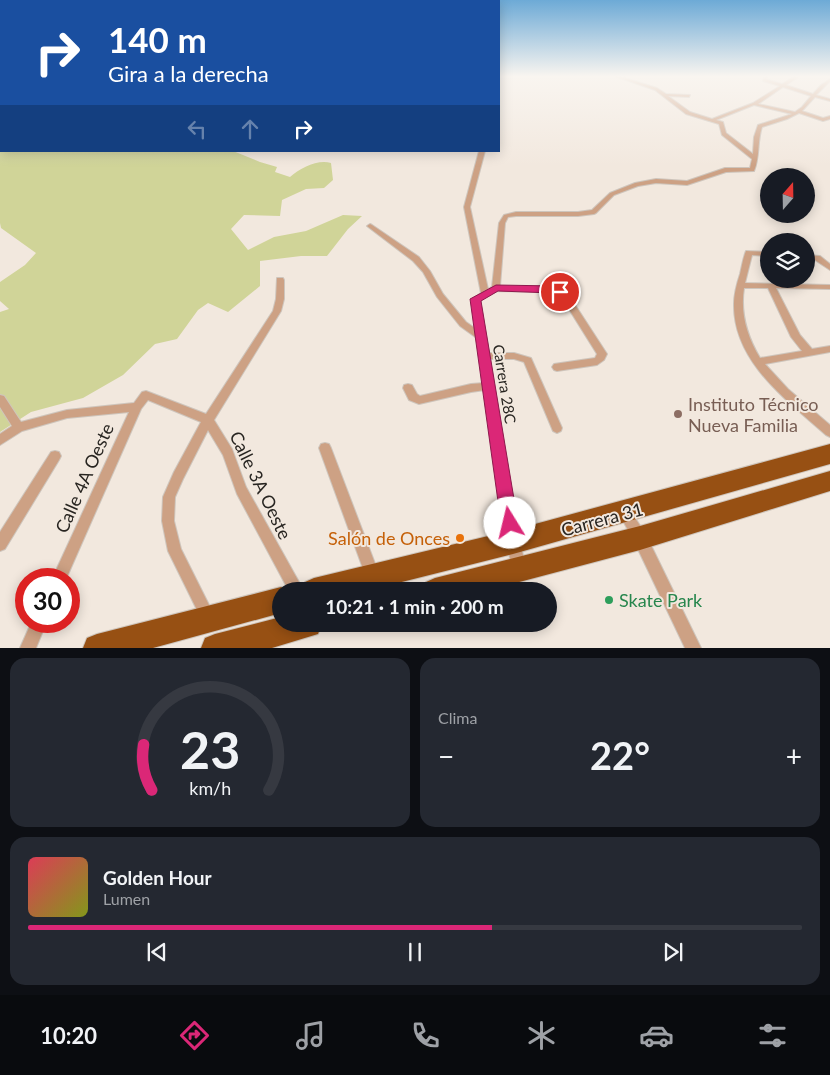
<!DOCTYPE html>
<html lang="es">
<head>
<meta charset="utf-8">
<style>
	body { margin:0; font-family:Lato,sans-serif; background:#242831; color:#f1f3f6; height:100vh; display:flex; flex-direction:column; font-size:19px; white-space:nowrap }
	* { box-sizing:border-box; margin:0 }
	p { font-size:16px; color:#9ea1a6 }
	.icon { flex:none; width:28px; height:28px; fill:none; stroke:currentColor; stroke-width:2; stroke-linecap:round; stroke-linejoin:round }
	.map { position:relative; height:648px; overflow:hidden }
	.panel { display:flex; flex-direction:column; gap:10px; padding:10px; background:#0d0f14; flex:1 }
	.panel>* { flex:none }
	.top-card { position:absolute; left:0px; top:0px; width:500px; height:152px; box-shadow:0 2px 12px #0003; background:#1a4fa0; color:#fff; overflow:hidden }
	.needle { width:32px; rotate:20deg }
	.controls { position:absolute; left:760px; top:168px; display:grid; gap:10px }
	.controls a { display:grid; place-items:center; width:55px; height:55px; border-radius:50%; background:#171b24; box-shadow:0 2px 12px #0003; font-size:25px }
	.speed { position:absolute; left:15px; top:568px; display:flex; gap:10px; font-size:25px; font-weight:700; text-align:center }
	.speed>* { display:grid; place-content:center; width:65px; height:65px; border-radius:50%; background:#171b24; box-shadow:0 2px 12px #0003; line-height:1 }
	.speed .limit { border:8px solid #d22; background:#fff; color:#111 }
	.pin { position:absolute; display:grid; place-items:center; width:42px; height:42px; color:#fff; margin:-21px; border:2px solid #fff; border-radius:50%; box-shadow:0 1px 5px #0007 }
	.me { position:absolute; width:55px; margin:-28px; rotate:351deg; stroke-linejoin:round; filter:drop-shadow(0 0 4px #0008) }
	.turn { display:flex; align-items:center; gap:18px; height:105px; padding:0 25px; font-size:22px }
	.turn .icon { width:65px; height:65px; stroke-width:2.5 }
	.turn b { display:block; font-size:35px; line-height:42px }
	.lanes { display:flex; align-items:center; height:48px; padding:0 25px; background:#0003; justify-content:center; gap:25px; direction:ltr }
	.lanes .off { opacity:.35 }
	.big { font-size:38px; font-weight:700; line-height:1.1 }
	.panel .card { flex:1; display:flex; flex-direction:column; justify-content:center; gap:8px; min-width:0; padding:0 18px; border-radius:15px; background:#242831 }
	.panel .dial { align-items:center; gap:0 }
	.dial svg { height:130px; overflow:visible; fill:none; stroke:#363941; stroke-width:7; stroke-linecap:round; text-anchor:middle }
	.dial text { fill:#f1f3f6; stroke:none }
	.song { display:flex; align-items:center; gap:15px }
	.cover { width:60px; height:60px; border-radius:8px; background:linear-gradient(135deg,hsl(350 70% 55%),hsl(70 70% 35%)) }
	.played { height:5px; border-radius:2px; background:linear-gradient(90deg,#db2777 60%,#363941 60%) }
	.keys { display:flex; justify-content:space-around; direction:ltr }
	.heat { display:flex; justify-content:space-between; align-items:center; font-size:28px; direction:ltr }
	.panel .tiles { flex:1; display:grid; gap:10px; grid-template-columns:1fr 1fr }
	.card:last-child { grid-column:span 2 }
	.trip { position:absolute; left:272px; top:582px; width:285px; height:50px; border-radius:25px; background:#171b24; box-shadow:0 2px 12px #0003; font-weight:700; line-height:50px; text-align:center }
	.dock { display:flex; height:80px; justify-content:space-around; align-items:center; background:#090b0e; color:#9ea1a6 }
	.dock .icon { width:35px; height:35px }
	.dock .current { color:#db2777 }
	.dock b { font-size:22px; color:#f1f3f6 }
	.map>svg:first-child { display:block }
	.green { fill:#d0d498 }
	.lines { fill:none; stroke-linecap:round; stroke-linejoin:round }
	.street-casing { stroke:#cec5bc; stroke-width:2 }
	.highway-casing { stroke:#cec5bc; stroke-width:2 }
	.street { fill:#cda184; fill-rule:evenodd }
	.highway { fill:#975013; fill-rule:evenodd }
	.route { fill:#db2777; stroke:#8e194d }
	.education-dot { fill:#8d6e63; stroke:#f2e8de; stroke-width:2 }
	.food-dot { fill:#e8710a; stroke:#f2e8de; stroke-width:2 }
	.leisure-dot { fill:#2e9e5b; stroke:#f2e8de; stroke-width:2 }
	.labels { text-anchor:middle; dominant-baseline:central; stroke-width:4; stroke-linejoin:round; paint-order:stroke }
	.street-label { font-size:15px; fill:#282521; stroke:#f2e8de }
	.near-education-label { font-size:18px; fill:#785e54; stroke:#f2e8de; text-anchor:start }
	.near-street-label { font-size:18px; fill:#282521; stroke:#f2e8de }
	.near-food-label { font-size:18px; fill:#c56008; stroke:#f2e8de; text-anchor:end }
	.near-leisure-label { font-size:18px; fill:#27864d; stroke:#f2e8de; text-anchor:start }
</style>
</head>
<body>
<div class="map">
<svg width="830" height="648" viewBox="0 0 830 648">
	<rect width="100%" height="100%" fill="#f2e8de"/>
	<path class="green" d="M0 100 1 151H233L260 162 277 167 275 172 290 177C300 168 318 159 331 163L333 180 324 188 306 189 282 200 280 216 244 215 231 229 248 250 274 237 306 231 343 215 362 216 348 229 327 256H301L260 261V286L228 312 208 303 198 310 177 339 155 344 123 375 83 398 31 412 0 432V312L9 309 0 301V282L25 265 36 253 1 228 0 223Z"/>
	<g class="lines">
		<defs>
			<path id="street" d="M614 76H619L657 88 666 94 690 95 689 97 668 96 690 112 712 119 753 103 780 86 763 81 764 76H768L766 79 782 84 795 76H797V78L786 85 813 94 821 85 830 79V81L816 95 830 99V101L815 97 802 111 823 118 830 116V119L823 121 799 113 787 119 762 127C757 142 760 157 754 171L726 172 687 185 656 183 638 186 614 195 596 213 594 214 578 216H516L508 217 505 223 500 286 555 287 568 294 607 354 604 360 597 365 557 371 554 370 552 367 554 364 595 358 597 354 562 298 554 292 497 291 480 300 489 353H514L531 358 562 428 561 431 557 433 553 431 524 362 514 359H490L520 542 526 569 524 574 519 576 514 574 506 542 485 390 471 392 419 404 409 400 403 388 404 385 408 384 412 385 417 394 420 396 471 384 484 383 478 339 460 326 437 297 423 272 413 261 367 226 370 224 372 225 419 257 430 271 443 294 466 322 476 329 472 299 481 293 464 207 479 151H485L470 207 488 289 492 287 499 223 504 215 516 212H578L592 210 610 193 635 183 656 179 687 181 725 168H750L752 159 722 135 719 124 686 114 655 90ZM783 87 811 96 802 107 795 112 758 104ZM754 105 792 114 758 125 754 137 753 154 726 133 723 122 716 120Z
				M746 251 769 252V256L752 255 745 283 830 285V289L776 288 800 335 812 349 830 346V352L765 364 788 389 830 425V437L826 435C788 401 733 362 734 304 734 294 737 283 740 274 742 266 743 258 746 251ZM744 288H768L791 337 802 351 760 358C747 336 740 314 744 288Z
				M806 255 820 256 830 264V270L815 260 806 259Z
				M277 278H283L284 280V299L281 311 214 420 232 449 246 487 304 591H289L237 494 223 455 208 430 183 479 175 497 174 521 181 549 215 617 213 622 208 624 203 622 168 551 162 521 163 497 174 472 201 422 148 400 141 409 66 579H52L129 412 67 418 22 431 0 445V434L12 426 0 407V395L4 396 21 422 67 410 134 403 142 392 146 391 206 414 273 311 276 299Z
				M325 443 329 444 331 448 379 574 377 579 372 581 367 579 365 574 319 448 321 444Z
				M55 451 59 452 61 456 59 460 5 549 0 551V532L51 452Z
				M625 507 629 509 645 533 701 648H685L635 543 621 517 619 513 621 509Z
				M32 621H47L36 648H20Z"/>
			<path id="highway" d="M830 444V464L513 554 366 591H301L305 582 314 578 513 530Z
				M830 471V491L640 550 485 591H422L426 582 435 578 640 526Z
				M281 587 291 591H281V613L153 648H83L87 638 97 634Z
				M281 617V624H322L318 634 272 648H201L205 638 215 634Z"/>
		</defs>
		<use href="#street" class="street-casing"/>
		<use href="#highway" class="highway-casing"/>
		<use href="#street" class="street"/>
		<use href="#highway" class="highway"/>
	</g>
	<linearGradient id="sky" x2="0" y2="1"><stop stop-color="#6daad6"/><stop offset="0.46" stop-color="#f9f5f0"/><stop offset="1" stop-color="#f9f5f0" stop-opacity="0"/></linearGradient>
	<rect width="830" height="166" fill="url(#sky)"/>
	<path class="route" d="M496 285 555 286 565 292 560 295 553 293 498 291 481 301 518 523 516 529 510 531 504 529 501 523 470 299Z"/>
	<circle class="education-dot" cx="678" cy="414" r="5"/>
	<circle class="food-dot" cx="460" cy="538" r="5"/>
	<circle class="leisure-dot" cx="609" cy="600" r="5"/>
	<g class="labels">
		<g class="street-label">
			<text transform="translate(505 384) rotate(81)">Carrera 28C</text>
		</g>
		<g class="near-education-label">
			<text x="688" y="404">Instituto Técnico<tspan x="688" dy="21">Nueva Familia</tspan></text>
		</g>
		<g class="near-street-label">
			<text transform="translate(84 478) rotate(-66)">Calle 4A Oeste</text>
			<text transform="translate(261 485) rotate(64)">Calle 3A Oeste</text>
			<text transform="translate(602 519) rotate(-15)">Carrera 31</text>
		</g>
		<g class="near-food-label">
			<text x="450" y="538">Salón de Onces</text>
		</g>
		<g class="near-leisure-label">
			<text x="619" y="600">Skate Park</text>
		</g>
	</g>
</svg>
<div class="controls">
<a><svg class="needle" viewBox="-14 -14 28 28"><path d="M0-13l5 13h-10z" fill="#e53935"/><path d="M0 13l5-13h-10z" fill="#9ea1a6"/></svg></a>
<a><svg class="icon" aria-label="layers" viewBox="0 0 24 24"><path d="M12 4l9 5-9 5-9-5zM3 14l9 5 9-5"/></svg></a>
</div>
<div class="speed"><div class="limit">30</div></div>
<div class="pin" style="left:560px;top:292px;background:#d93025"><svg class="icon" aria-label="arrive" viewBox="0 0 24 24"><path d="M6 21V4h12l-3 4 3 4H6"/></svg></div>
<svg class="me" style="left:510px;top:523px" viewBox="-20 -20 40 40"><circle r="19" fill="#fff"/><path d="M0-13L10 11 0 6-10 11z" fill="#db2777"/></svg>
<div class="trip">10:21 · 1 min · 200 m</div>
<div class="top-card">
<div class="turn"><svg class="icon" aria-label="right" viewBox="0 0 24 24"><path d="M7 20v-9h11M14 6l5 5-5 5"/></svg><div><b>140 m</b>Gira a la derecha</div></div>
<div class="lanes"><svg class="icon off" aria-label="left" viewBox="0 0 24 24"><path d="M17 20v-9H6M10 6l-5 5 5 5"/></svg><svg class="icon off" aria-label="ahead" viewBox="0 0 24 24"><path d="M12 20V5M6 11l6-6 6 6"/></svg><svg class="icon" aria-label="right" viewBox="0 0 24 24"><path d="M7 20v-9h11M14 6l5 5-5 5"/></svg></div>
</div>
</div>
<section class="panel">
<div class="tiles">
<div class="card dial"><svg viewBox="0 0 100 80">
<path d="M14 69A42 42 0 1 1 86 69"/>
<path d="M14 69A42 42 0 0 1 9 41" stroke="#db2777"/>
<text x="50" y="56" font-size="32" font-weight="700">23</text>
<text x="50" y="72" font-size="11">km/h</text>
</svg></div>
<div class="card"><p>Clima</p>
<div class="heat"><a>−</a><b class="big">22°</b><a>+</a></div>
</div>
<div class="card">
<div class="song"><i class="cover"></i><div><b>Golden Hour</b><p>Lumen</p></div></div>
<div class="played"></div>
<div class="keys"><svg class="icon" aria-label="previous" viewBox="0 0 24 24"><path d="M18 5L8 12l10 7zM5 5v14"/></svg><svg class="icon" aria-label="pause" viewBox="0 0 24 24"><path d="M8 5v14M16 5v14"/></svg><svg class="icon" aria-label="next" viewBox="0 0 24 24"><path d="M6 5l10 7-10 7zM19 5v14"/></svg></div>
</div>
</div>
</section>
<nav class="dock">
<b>10:20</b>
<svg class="icon current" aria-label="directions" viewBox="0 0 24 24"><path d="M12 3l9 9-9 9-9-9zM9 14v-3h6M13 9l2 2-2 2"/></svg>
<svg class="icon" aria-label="music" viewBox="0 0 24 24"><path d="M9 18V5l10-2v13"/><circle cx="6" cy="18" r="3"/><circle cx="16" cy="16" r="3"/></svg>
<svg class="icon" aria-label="phone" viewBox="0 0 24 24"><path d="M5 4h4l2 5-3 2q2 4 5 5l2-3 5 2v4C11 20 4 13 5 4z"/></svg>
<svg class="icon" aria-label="climate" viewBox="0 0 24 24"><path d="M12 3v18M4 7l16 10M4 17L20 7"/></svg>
<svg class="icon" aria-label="car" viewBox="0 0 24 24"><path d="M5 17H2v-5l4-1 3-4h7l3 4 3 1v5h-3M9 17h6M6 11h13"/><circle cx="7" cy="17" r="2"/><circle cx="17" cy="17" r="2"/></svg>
<svg class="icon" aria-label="filters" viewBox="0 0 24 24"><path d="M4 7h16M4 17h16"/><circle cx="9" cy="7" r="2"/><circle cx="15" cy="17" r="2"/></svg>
</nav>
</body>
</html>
